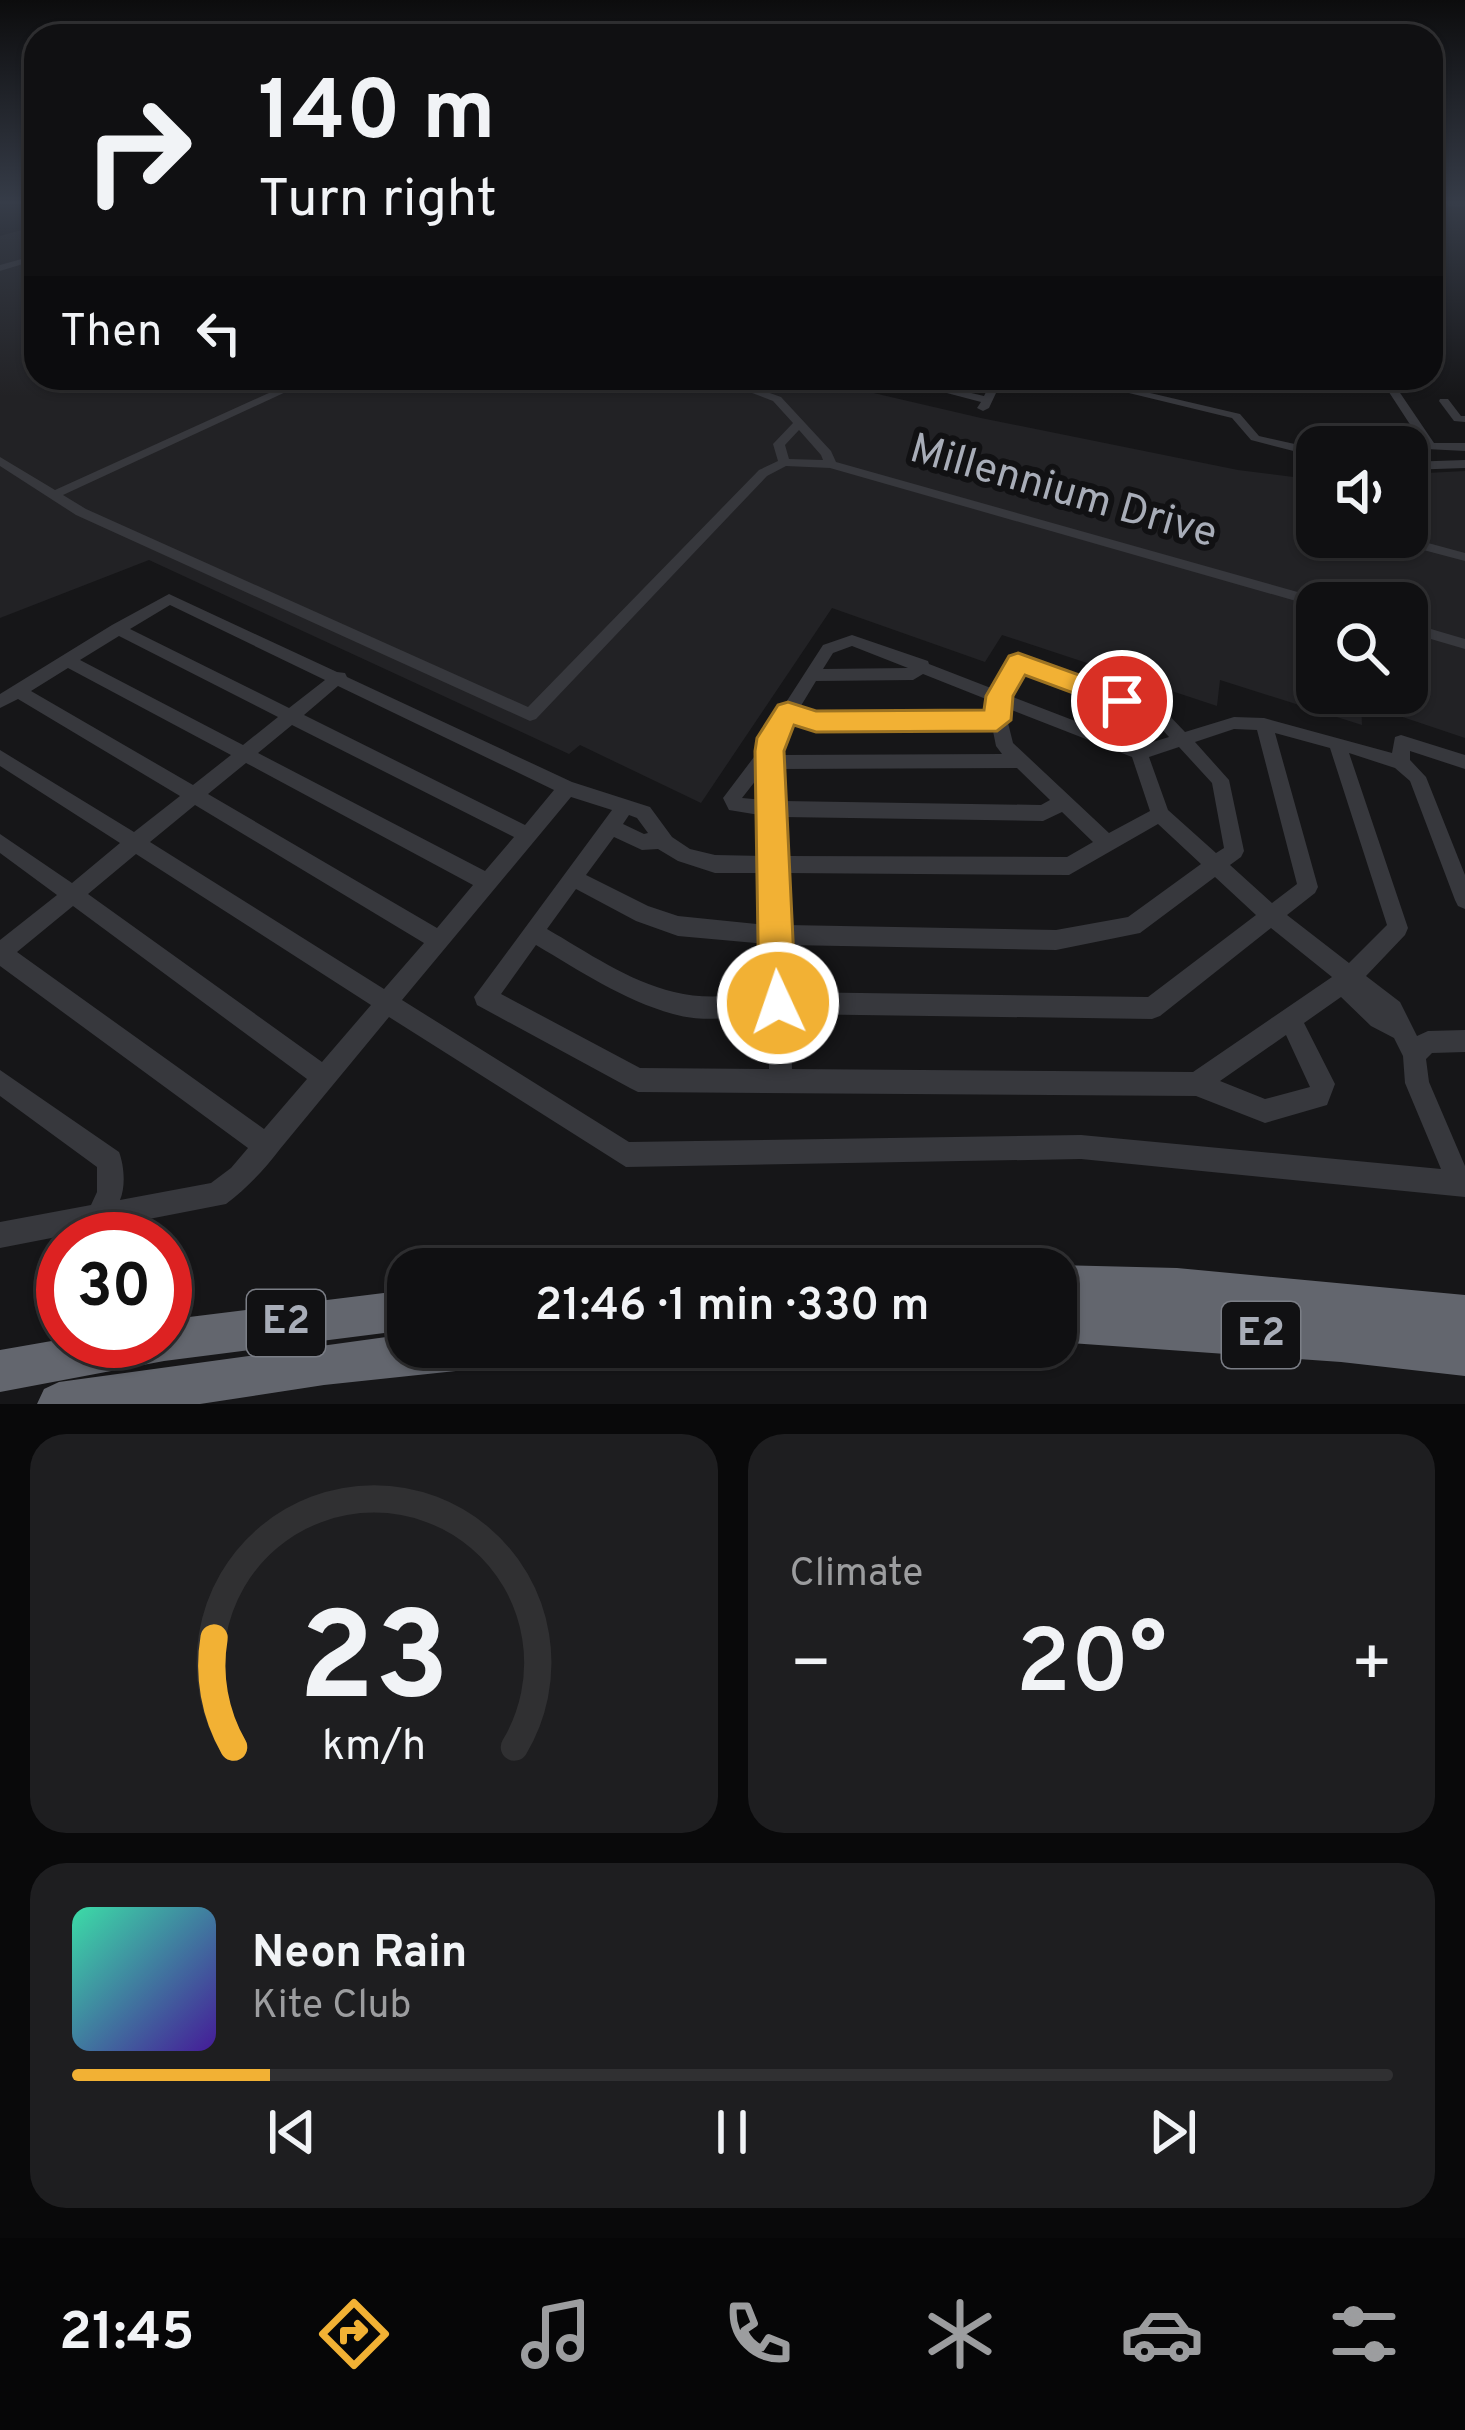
<!DOCTYPE html>
<html lang="en">
<head>
<meta charset="utf-8">
<style>
	body { margin:0; font-family:Overpass,sans-serif; background:#1e1e20; color:#f1f3f6; height:100vh; display:flex; flex-direction:column; font-size:45px; white-space:nowrap }
	* { box-sizing:border-box; margin:0 }
	p { font-size:39px; color:#9c9d9f }
	.icon { flex:none; width:66px; height:66px; fill:none; stroke:currentColor; stroke-width:2; stroke-linecap:round; stroke-linejoin:round }
	.map { position:relative; height:1404px; overflow:hidden }
	.drawer { display:flex; flex-direction:column; gap:30px; padding:30px; background:#09090a; flex:1 }
	.drawer>* { flex:none }
	.guide { position:absolute; left:24px; top:24px; width:1419px; height:366px; border-radius:36px; box-shadow:0 3px 9px #0004,0 0 0 3px #303032; background:#101012; color:#f1f3f6; overflow:hidden }
	.tools { position:absolute; left:1296px; top:426px; display:grid; gap:24px }
	.tools a { display:grid; place-items:center; width:132px; height:132px; border-radius:24px; background:#101012; box-shadow:0 3px 9px #0004,0 0 0 3px #303032; font-size:60px }
	.speed { position:absolute; left:36px; top:1212px; display:flex; gap:24px; font-size:60px; font-weight:700; text-align:center }
	.speed>* { display:grid; place-content:center; width:156px; height:156px; border-radius:50%; background:#101012; box-shadow:0 3px 9px #0004,0 0 0 3px #303032; line-height:1 }
	.speed .limit { border:18px solid #d22; background:#fff; color:#111 }
	.pin { position:absolute; display:grid; place-items:center; width:102px; height:102px; color:#fff; margin:-51px; border:6px solid #fff; border-radius:50%; box-shadow:0 3px 12px #0007 }
	.me { position:absolute; width:132px; margin:-66px; rotate:357deg; stroke-linejoin:round; filter:drop-shadow(0 0 9px #0008) }
	.turn { display:flex; align-items:center; gap:42px; height:252px; padding:0 36px; font-size:54px }
	.turn .icon { width:156px; height:156px; stroke-width:2.5 }
	.turn b { display:block; font-size:84px; line-height:102px }
	.then { display:flex; align-items:center; height:114px; padding:0 36px; background:#0003; gap:24px; font-size:45px }
	.big { font-size:90px; font-weight:600; line-height:1.1 }
	.drawer .card { flex:1; display:flex; flex-direction:column; justify-content:center; gap:18px; min-width:0; padding:0 42px; border-radius:36px; background:#1e1e20 }
	.drawer .dial { align-items:center; gap:0 }
	.dial svg { height:312px; overflow:visible; fill:none; stroke:#303032; stroke-width:7; stroke-linecap:round; text-anchor:middle }
	.dial text { fill:#f1f3f6; stroke:none }
	.song { display:flex; align-items:center; gap:36px }
	.cover { width:144px; height:144px; border-radius:18px; background:linear-gradient(135deg,hsl(160 70% 55%),hsl(260 70% 35%)) }
	.played { height:12px; border-radius:6px; background:linear-gradient(90deg,#f2b134 15%,#303032 15%) }
	.keys { display:flex; justify-content:space-around; direction:ltr }
	.heat { display:flex; justify-content:space-between; align-items:center; font-size:66px; direction:ltr }
	.drawer .tiles { flex:1; display:grid; gap:30px; grid-template-columns:1fr 1fr }
	.card:last-child { grid-column:span 2 }
	.trip { position:absolute; left:387px; top:1248px; width:690px; height:120px; border-radius:36px; background:#101012; box-shadow:0 3px 9px #0004,0 0 0 3px #303032; font-weight:600; line-height:120px; text-align:center }
	.tab-bar { display:flex; height:192px; justify-content:space-around; align-items:center; background:#060607; color:#9c9d9f }
	.tab-bar .icon { width:84px; height:84px }
	.tab-bar .selected { color:#f2b134 }
	.tab-bar b { font-size:54px; color:#f1f3f6 }
	.map>svg:first-child { display:block }
	.built { fill:#222225; fill-rule:evenodd }
	.lines { fill:none; stroke-linecap:round; stroke-linejoin:round }
	.river { fill:#2c353c; fill-rule:evenodd }
	.minor { fill:#37383d; fill-rule:evenodd }
	.highway { fill:#63666e; fill-rule:evenodd }
	.route { fill:#f2b134; stroke:#9d7322; stroke-width:3 }
	.labels { text-anchor:middle; dominant-baseline:central; stroke-width:12; stroke-linejoin:round; paint-order:stroke }
	.shield { fill:#111113; stroke:#7b7e86; stroke-width:3 }
	.shield-label { font-size:39px; font-weight:bold; fill:#a8adb8 }
	.street-label { font-size:42px; fill:#a8adb8; stroke:#111113 }
</style>
</head>
<body>
<div class="map">
<svg width="1465" height="1404" viewBox="0 0 1465 1404">
	<rect width="100%" height="100%" fill="#161618"/>
	<path class="built" d="M36 226V378H866L861 388 865 391 981 418 1238 470 1317 480V537H1407V474L1465 471V738L1361 703 1362 725 1220 680 1217 706 1002 635 985 662 832 608 701 803 580 745 569 754 149 560 0 618V236ZM1317 603H1407V693H1317Z"/>
	<g class="lines">
		<path class="river" d="M1431 201H1465V207L1431 204Z"/>
		<path class="minor" d="M36 255V260L0 271V265Z
			M302 378H316L63 495 86 509 528 707 759 470 778 461 773 444 793 423 773 401 713 378H728L781 397 831 451 836 462 1326 600 1328 603H1317V607L830 468 786 466 767 476 536 719 530 721 76 515 0 466V457L55 490ZM799 430 821 455 823 460 789 459 785 445Z
			M890 378H908L984 396 993 378H1003L989 408 983 411 977 408 981 402Z
			M1067 378H1086L1240 414 1259 436 1317 449V457L1251 440 1232 418Z
			M1384 381H1392L1434 443H1465V451L1426 449 1383 383Z
			M1440 399H1448L1461 416H1465V422L1454 421 1439 401Z
			M1465 460V468L1407 470V462Z
			M1417 540 1465 553V561L1412 547V541Z
			M169 594 337 672 345 673 347 677 572 782 650 807 672 837 690 849 715 855 765 856V816L729 810 723 798 754 757 764 755 763 738 823 645 852 635 928 661 929 664 996 690 1012 659 1018 657 1163 709 1185 732 1234 717 1264 718 1392 753 1395 737 1401 735 1465 755V769L1410 751V760L1426 777 1465 875V909L1458 906 1455 900 1410 781 1395 768 1349 753 1408 928 1405 935 1366 976 1400 1002 1417 1036 1428 1031 1465 1030V1052L1432 1053 1426 1059 1429 1082 1465 1166V1197L1081 1159 626 1167 389 1017 280 1149C265 1169 247 1188 226 1204L0 1248V1222L91 1205 97 1192V1167L0 1096V1070L119 1152C124 1165 126 1186 120 1200L211 1183 231 1168 248 1148 0 966V940L57 895 0 853V834L72 883 120 843 0 766V750L134 832 180 796 18 699 0 708V694L112 625ZM170 605 325 680 289 708 130 629ZM119 636 278 717 243 745 80 660ZM852 646 908 668 823 669 833 653ZM68 668 231 755 193 785 31 691ZM1022 671 1151 717 1169 737 1140 746 1010 696ZM923 674 991 701 988 707 989 714 816 715 799 709 816 681 913 680ZM338 686 554 790 525 825 304 715ZM1004 707 1132 757 1150 811 1109 833 1013 743ZM792 720 816 727 992 726 996 746 1002 754 781 755V739ZM292 725 514 837 485 871 258 753ZM1234 729 1257 730 1297 884 1272 903 1230 865 1241 857 1244 851 1229 780 1195 742ZM1275 733 1330 748 1387 925 1349 963 1287 915 1315 893 1318 887ZM1179 747 1212 783 1224 848 1216 853 1168 810 1149 757ZM246 763 473 885 437 928 208 794ZM1017 768 1050 800 1041 805 783 801 782 769ZM764 770V800L742 798ZM571 797 612 810 474 997 477 1005 630 1088 638 1092 1196 1096 1265 1123 1327 1105 1335 1084 1304 1023 1341 997 1371 1026 1394 1038 1403 1056 1405 1083 1441 1169 1081 1135 629 1142 402 1000ZM195 805 424 943 384 989 150 842ZM1062 812 1093 842 1067 857 785 856 783 817 1043 821ZM629 815 637 818 648 833 644 834 623 824ZM1158 824 1201 864 1128 917 1056 930 787 925 785 873 1069 875ZM614 837 642 850 658 849 678 861 715 873H766L767 925 678 916 648 906 586 875ZM136 854 371 1005 322 1062 88 894ZM1215 877 1256 915 1148 997 790 992 788 945 1056 950 1140 933ZM576 889 636 921 678 936 767 944 768 993C737 995 704 1000 674 992 628 981 587 952 547 929ZM73 906 307 1079 264 1129 17 952ZM1271 928 1332 977 1193 1072 792 1069 790 1014 1152 1019 1160 1016ZM536 945C580 971 623 1000 673 1014 703 1023 737 1017 768 1015L769 1069 640 1068 501 994ZM1286 1035 1310 1087 1265 1099 1220 1081Z
			M1407 622 1465 639V649L1407 632Z"/>
		<path class="highway" d="M1056 1265 1177 1268 1465 1295V1376L1341 1362 1056 1342V1269H1047Z
			M408 1290V1330L164 1361 0 1392V1350L63 1339 165 1341V1320Z
			M408 1334V1347H505L499 1362 484 1368 324 1385 200 1404H37L44 1389 59 1382Z"/>
	</g>
	<linearGradient id="sky" x2="0" y2="1"><stop stop-color="#0c0c0d"/><stop offset="0.51" stop-color="#363c48"/><stop offset="1" stop-color="#363c48" stop-opacity="0"/></linearGradient>
	<rect width="1465" height="397" fill="url(#sky)"/>
	<path class="route" d="M1018 653 1132 694 1136 701 1122 711 1025 675 1013 696 1011 720 997 731 816 732 794 725 784 751 796 1003 791 1016 778 1021 765 1016 759 1003 755 751 757 738 778 705 788 702 816 711 984 710 986 696 1009 656Z"/>
	<g class="labels">
		<g class="shield">
			<rect x="247" y="1290" width="78" height="66" rx="9"/>
			<rect x="1222" y="1302" width="78" height="66" rx="9"/>
		</g>
		<g class="shield-label">
			<text x="286" y="1323">E2</text>
			<text x="1261" y="1335">E2</text>
		</g>
		<g class="street-label">
			<text transform="translate(1063 493) rotate(16)">Millennium Drive</text>
		</g>
	</g>
</svg>
<div class="tools">
<a><svg class="icon" aria-label="sound" viewBox="0 0 24 24"><path d="M4 9h4l5-4v14l-5-4H4zM17 9q2 3 0 6"/></svg></a>
<a><svg class="icon" aria-label="search" viewBox="0 0 24 24"><circle cx="10" cy="10" r="6"/><path d="M15 15l6 6"/></svg></a>
</div>
<div class="speed"><div class="limit">30</div></div>
<div class="pin" style="left:1122px;top:701px;background:#d93025"><svg class="icon" aria-label="arrive" viewBox="0 0 24 24"><path d="M6 21V4h12l-3 4 3 4H6"/></svg></div>
<svg class="me" style="left:778px;top:1003px" viewBox="-20 -20 40 40"><circle r="17" fill="#f2b134" stroke="#fff" stroke-width="3"/><path d="M0-11L8 9 0 5-8 9z" fill="#fff"/></svg>
<div class="trip">21:46 · 1 min · 330 m</div>
<div class="guide">
<div class="turn"><svg class="icon" aria-label="right" viewBox="0 0 24 24"><path d="M7 20v-9h11M14 6l5 5-5 5"/></svg><div><b>140 m</b>Turn right</div></div>
<div class="then">Then<svg class="icon" aria-label="left" viewBox="0 0 24 24"><path d="M17 20v-9H6M10 6l-5 5 5 5"/></svg></div>
</div>
</div>
<section class="drawer">
<div class="tiles">
<div class="card dial"><svg viewBox="0 0 100 80">
<path d="M14 69A42 42 0 1 1 86 69"/>
<path d="M14 69A42 42 0 0 1 9 41" stroke="#f2b134"/>
<text x="50" y="56" font-size="32" font-weight="700">23</text>
<text x="50" y="72" font-size="11">km/h</text>
</svg></div>
<div class="card"><p>Climate</p>
<div class="heat"><a>−</a><b class="big">20°</b><a>+</a></div>
</div>
<div class="card">
<div class="song"><i class="cover"></i><div><b>Neon Rain</b><p>Kite Club</p></div></div>
<div class="played"></div>
<div class="keys"><svg class="icon" aria-label="previous" viewBox="0 0 24 24"><path d="M18 5L8 12l10 7zM5 5v14"/></svg><svg class="icon" aria-label="pause" viewBox="0 0 24 24"><path d="M8 5v14M16 5v14"/></svg><svg class="icon" aria-label="next" viewBox="0 0 24 24"><path d="M6 5l10 7-10 7zM19 5v14"/></svg></div>
</div>
</div>
</section>
<nav class="tab-bar">
<b>21:45</b>
<svg class="icon selected" aria-label="directions" viewBox="0 0 24 24"><path d="M12 3l9 9-9 9-9-9zM9 14v-3h6M13 9l2 2-2 2"/></svg>
<svg class="icon" aria-label="music" viewBox="0 0 24 24"><path d="M9 18V5l10-2v13"/><circle cx="6" cy="18" r="3"/><circle cx="16" cy="16" r="3"/></svg>
<svg class="icon" aria-label="phone" viewBox="0 0 24 24"><path d="M5 4h4l2 5-3 2q2 4 5 5l2-3 5 2v4C11 20 4 13 5 4z"/></svg>
<svg class="icon" aria-label="climate" viewBox="0 0 24 24"><path d="M12 3v18M4 7l16 10M4 17L20 7"/></svg>
<svg class="icon" aria-label="car" viewBox="0 0 24 24"><path d="M5 17H2v-5l4-1 3-4h7l3 4 3 1v5h-3M9 17h6M6 11h13"/><circle cx="7" cy="17" r="2"/><circle cx="17" cy="17" r="2"/></svg>
<svg class="icon" aria-label="filters" viewBox="0 0 24 24"><path d="M4 7h16M4 17h16"/><circle cx="9" cy="7" r="2"/><circle cx="15" cy="17" r="2"/></svg>
</nav>
</body>
</html>
